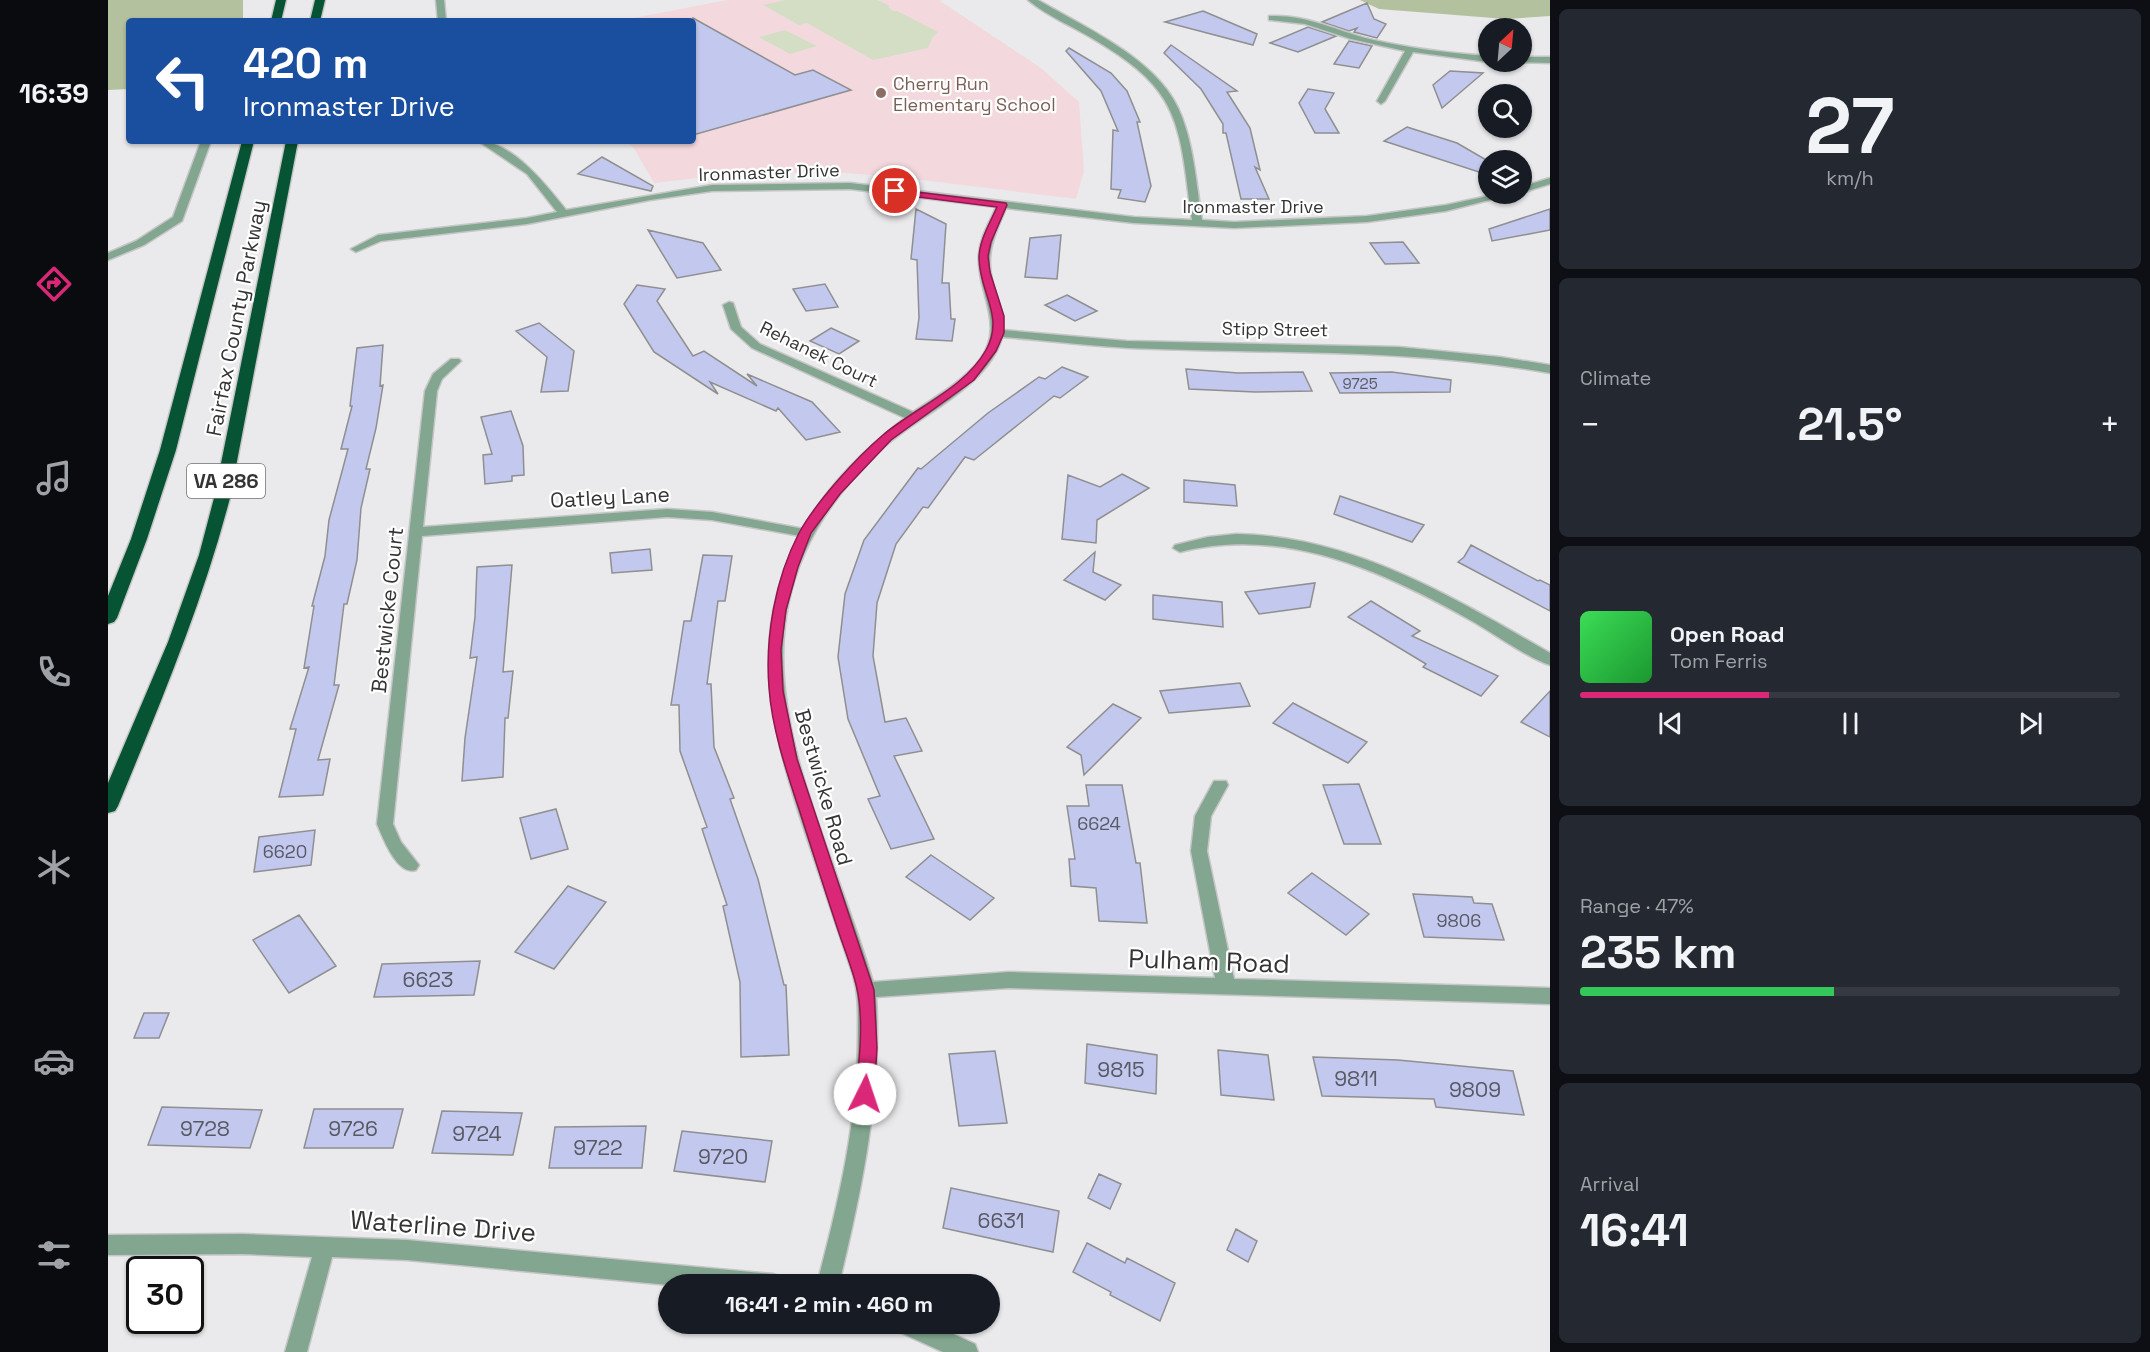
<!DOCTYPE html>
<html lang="en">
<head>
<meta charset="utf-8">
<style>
	body { margin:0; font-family:"Space Grotesk",sans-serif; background:#242831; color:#f1f3f6; height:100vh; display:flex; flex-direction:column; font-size:22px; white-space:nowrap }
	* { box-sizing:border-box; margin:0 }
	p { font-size:20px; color:#9ea1a6 }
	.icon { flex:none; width:33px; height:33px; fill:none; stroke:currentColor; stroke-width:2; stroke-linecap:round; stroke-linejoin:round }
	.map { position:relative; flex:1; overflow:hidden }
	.sheet { display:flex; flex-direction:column; gap:9px; padding:9px; background:#0d0f14; width:600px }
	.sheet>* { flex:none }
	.banner { position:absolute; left:18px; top:18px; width:570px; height:126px; border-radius:6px; box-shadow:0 2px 4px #0004; background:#1a4fa0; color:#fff; overflow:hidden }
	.needle { width:39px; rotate:26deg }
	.tools { position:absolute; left:1370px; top:18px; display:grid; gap:12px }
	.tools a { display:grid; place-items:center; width:54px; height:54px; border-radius:50%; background:#171b24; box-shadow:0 2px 4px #0004; font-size:30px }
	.speed { position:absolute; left:18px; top:1256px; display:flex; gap:12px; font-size:30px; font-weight:700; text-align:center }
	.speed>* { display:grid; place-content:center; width:78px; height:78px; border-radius:50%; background:#171b24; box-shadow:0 2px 4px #0004; line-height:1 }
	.speed .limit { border:3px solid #111; border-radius:9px; background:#fff; color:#111 }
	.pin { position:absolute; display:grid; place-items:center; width:51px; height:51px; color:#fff; margin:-26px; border:3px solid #fff; border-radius:50%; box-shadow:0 2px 6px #0007 }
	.me { position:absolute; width:66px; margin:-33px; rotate:4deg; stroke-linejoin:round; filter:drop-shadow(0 0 4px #0008) }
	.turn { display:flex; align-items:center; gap:21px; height:126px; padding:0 18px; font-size:27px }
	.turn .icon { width:78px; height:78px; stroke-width:2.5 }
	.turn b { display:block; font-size:42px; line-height:51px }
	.big { font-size:45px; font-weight:800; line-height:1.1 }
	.sheet .tile { flex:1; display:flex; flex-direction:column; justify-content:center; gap:9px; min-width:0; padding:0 21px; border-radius:9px; background:#242831 }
	.sheet .dial { align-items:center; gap:0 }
	.dial b { font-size:78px; line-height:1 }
	.song { display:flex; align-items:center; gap:18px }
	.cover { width:72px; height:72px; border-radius:9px; background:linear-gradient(135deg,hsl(130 70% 55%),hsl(130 70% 35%)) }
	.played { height:6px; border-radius:3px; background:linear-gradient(90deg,#db2777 35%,#363941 35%) }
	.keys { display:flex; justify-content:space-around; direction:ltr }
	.heat { display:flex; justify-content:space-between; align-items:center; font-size:33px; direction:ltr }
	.charge { height:9px; border-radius:4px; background:linear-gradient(90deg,#34c759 47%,#363941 0) }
	.trip { position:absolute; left:550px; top:1274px; width:342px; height:60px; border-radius:30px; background:#171b24; box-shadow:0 2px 4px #0004; font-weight:800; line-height:60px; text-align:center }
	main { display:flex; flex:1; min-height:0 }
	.dock { display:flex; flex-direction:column; width:108px; justify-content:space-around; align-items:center; background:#090b0e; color:#9ea1a6 }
	.dock .icon { width:42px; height:42px }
	.dock .active { color:#db2777 }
	.dock b { font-size:27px; color:#f1f3f6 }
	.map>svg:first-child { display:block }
	.education { fill:#f3d9de }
	.green { fill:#d3dec4 }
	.forest { fill:#b3c19e }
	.building { fill:#c3c9ee; stroke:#8f8f91; stroke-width:1.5 }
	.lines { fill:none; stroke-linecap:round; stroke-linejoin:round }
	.street-casing { stroke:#c6c6c7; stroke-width:3 }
	.highway-casing { stroke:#c6c6c7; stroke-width:3 }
	.street { fill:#83a690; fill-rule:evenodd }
	.highway { fill:#065433; fill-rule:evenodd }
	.route { fill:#db2777; stroke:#8e194d; stroke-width:1.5 }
	.education-dot { fill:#8d6e63; stroke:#fff; stroke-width:2 }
	.labels { text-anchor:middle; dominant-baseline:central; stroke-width:4.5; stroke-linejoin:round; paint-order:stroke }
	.far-number-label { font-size:15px; fill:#585963 }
	.far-education-label { font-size:18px; fill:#785e54; stroke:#fff; text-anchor:start }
	.far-street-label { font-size:18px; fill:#343435; stroke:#fff }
	.number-label { font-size:18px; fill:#585963 }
	.shield { fill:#fff; stroke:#717172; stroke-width:1.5 }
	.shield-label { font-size:20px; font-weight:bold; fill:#343435 }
	.street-label { font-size:21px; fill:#343435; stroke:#fff }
	.near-number-label { font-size:21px; fill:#585963 }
	.near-street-label { font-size:26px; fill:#343435; stroke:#fff }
</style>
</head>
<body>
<main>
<nav class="dock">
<b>16:39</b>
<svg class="icon active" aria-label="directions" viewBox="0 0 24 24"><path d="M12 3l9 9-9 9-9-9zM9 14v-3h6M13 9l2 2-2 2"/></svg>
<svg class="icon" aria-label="music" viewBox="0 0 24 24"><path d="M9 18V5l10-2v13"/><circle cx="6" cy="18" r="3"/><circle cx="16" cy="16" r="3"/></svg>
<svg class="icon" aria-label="phone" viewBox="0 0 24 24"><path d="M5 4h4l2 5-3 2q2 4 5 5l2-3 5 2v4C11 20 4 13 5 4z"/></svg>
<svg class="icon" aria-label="climate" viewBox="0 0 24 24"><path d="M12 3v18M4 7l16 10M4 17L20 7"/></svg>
<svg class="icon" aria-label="car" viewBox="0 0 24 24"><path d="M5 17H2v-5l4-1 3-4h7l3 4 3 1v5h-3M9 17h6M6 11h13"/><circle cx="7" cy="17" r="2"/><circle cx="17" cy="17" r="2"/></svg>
<svg class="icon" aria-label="filters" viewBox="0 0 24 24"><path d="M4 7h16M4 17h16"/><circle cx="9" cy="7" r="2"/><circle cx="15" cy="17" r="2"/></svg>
</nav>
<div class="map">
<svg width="1442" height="1352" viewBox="0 0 1442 1352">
	<rect width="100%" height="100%" fill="#eaeaec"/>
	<path class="education" d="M619 0H835L832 1 933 68 971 102 976 171 968 199 789 177 724 172 635 173 546 183 525 147 515 141H585V21H510Z"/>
	<path class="green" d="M677 0H769L782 6 780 7 785 11H789L830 32 824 38 820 48 765 60 699 23 691 25 655 5Z
		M677 30 709 46 682 54 651 37Z"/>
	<path class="forest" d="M0 0H135V21H21V89L0 90Z
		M1252 0H1442V16L1398 19 1271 9Z"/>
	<path class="building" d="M1259 3 1266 19 1278 24 1269 38 1246 32 1249 28 1241 31 1214 22Z
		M1095 11 1149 34 1145 45 1057 22Z
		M585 18 687 75 705 70 743 90 585 135Z
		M1200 27 1228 36 1190 52 1162 43Z
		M1241 41 1264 46 1251 68 1226 64Z
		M1063 45 1129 91 1119 92 1142 128 1152 170 1147 167 1161 199H1133L1118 133H1115V124L1093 89 1056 53Z
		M961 48 1003 73 1019 91 1032 122H1029L1043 186 1037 202 1010 198 1013 190 1003 189 1005 130 1010 131 993 91 958 51Z
		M1342 71 1375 73 1334 108 1325 85Z
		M1200 89 1226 93 1217 109 1231 133H1207L1191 103Z
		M1299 127 1349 143 1380 161V175L1276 141Z
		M494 157 545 186 543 191 470 174Z
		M808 209 838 224 834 283H841L843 319H847L844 341 808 339 811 318 809 260 803 259Z
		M1442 209V230L1384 241 1381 229Z
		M540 230 595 243 613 270 569 278Z
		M953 235 949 279 917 277 922 238Z
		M1295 242 1311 263 1277 264 1262 243Z
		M717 284 730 307 698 311 685 289Z
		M529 285 557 289 549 301 585 356 596 351 649 386 639 374 704 402 732 432 698 440 670 408 668 411 602 382 610 394 546 352 516 304Z
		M959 295 989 311 967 321 937 305Z
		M431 323 466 351 460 391 433 392 439 357 408 331Z
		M723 328 751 341 731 354 702 341Z
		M275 345 272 386 275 385 268 428 258 469H262L253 508 249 560 239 604H236L226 685H231L210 760 222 759 215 795 171 797 188 729H182L201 667 196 668 206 606H204L217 556 221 520 240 449H233L244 406H242L249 348Z
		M954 367 980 377 952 398 946 396 866 460 857 457 820 508 815 507 788 544 769 603 765 656 777 722 798 718 814 751 786 756 826 839 783 849 760 799 772 796 740 719 730 657 737 594 756 540 810 468 813 469 880 413 931 377 937 379Z
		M1078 369 1130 373 1195 372 1204 391 1147 392 1081 389Z
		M1284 372 1343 380 1342 392 1232 393 1222 373Z
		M403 411 415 446 416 475 404 476V481L377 484 375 455 384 454 373 417Z
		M1014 474 1041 488 989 520 988 543 954 539 960 475 992 487Z
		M1076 480 1127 485 1129 506 1076 502Z
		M1232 496 1316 525 1304 542 1226 514Z
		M1363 545 1430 581 1432 580 1442 585V611L1350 562 1356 557Z
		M542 549 544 570 504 573 502 553Z
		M987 552 985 572 1013 585 997 600 956 580Z
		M595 555 624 556 617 601H610L599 684H603L606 747 626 798 622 799 650 879 676 985H678L681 1055 633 1057 632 982 615 906 619 905 594 829 599 827 572 751 571 705H563L576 621H583Z
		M404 565 395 672 405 671 400 718H397L395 777 354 781 357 738 369 657 362 658 367 617 369 567Z
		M1207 583 1202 607 1151 614 1137 592Z
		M1045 595 1114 602 1115 627 1045 619Z
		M1263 601 1312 631 1304 636 1390 676 1373 696 1315 667 1318 664 1240 617Z
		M1132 683 1142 706 1061 713 1052 691Z
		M1442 691V737L1413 722Z
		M1185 703 1259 742 1240 763 1165 723Z
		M1005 704 1033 718 976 775 973 755 959 747Z
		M1251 784 1273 844H1236L1215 785Z
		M978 785H1014L1028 863H1032L1039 923 991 921 988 888 963 886 961 859H967L959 806H981Z
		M448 809 460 849 423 859 412 818Z
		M207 830 203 865 146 872 151 837Z
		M823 855 886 898 862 920 798 877Z
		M1204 873 1261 914 1238 935 1180 893Z
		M460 886 498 902 446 969 407 952Z
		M1305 894 1364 897 1366 903 1384 904 1396 940 1316 937Z
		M191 915 228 966 181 993 145 940Z
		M372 961 366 995 266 997 274 964Z
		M36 1013H61L51 1038H26Z
		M979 1044 1049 1055 1048 1094 977 1083Z
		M1110 1050 1160 1055 1166 1100 1113 1095Z
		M887 1051 899 1123 851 1126 841 1054Z
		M1205 1057 1290 1060 1405 1071 1416 1115 1328 1107 1326 1099 1214 1096Z
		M54 1107 154 1110 142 1148 40 1145Z
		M206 1109H295L285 1148H196Z
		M334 1111 414 1113 405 1155 324 1153Z
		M538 1126 534 1168H441L447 1127Z
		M574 1131 664 1141 657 1182 566 1171Z
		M991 1174 1013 1184 1002 1209 980 1198Z
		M843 1188 951 1211 945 1252 835 1228Z
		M1128 1229 1149 1241 1140 1262 1119 1250Z
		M979 1243 1017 1263 1019 1258 1067 1283 1052 1321 1002 1295 1003 1292 965 1272Z"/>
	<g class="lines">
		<defs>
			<path id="street" d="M328 0H336L338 21H330Z
				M920 0H930C976 27 1047 58 1070 108 1086 142 1088 184 1094 220L1126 222 1259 216 1338 205 1389 194H1405L1338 211 1259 222 1126 228 1026 223 898 208C888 232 877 252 884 280 888 297 897 312 895 330L1019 341 1291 347 1392 357 1442 365V373C1301 348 1163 354 1021 348 978 346 936 340 894 337 880 388 810 415 774 449 591 620 707 788 765 982L901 972 1107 978 1083 851 1087 816 1106 781H1118L1120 785 1103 816 1099 851 1126 979 1442 988V1004L901 988 768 997C774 1095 754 1189 731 1284H709C731 1201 750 1120 750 1034 750 1014 751 995 745 975 729 927 713 880 697 832 664 732 638 635 692 536L604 520 559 517 314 536 285 824 293 842 311 865 308 870C289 876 275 838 269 824L317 391 325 374 343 359H351L353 361 334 379 329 391 315 527 559 509 604 512 696 529C720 484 757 449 797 418L644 348 623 329 615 305 621 302 625 303 633 327 652 344 805 412C827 397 853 383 871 361 899 325 868 293 871 254 872 237 882 222 888 207L742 189 604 191 542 200 419 224 273 241 248 252 243 249 270 235 419 218 449 212 419 174 370 141C404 141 439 186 458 210L604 185 742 183 1026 217 1084 220C1077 179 1077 126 1051 92 1035 70 1010 54 987 40 966 27 939 16 920 0Z
				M1164 16C1197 15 1226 29 1257 38 1298 48 1339 53 1380 56V62L1305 52 1277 101 1273 104 1269 101 1297 51 1243 39 1197 24 1161 20V16Z
				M1413 57H1442V63L1410 62H1413Z
				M93 141H103L74 221 36 245 0 260V253L28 241 65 217Z
				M1442 178V184L1413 193V187Z
				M1128 534C1244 536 1345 597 1442 653V665C1421 659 1384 632 1362 620 1273 570 1176 526 1072 552L1065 548 1067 545 1100 537Z
				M134 1234 299 1240 665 1274 673 1277 676 1284 561 1285 299 1260 224 1257 199 1352H177L204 1257 134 1254 0 1255V1235Z
				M786 1323H821L867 1344 870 1352H835L789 1331Z"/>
			<path id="highway" d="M168 0H178L173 21H163Z
				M207 0H217L212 21H202Z
				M134 141H146L68 450 39 539 9 618 6 622 0 624V596L23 539 52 450Z
				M178 141H190L122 498C94 605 52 704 10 806L7 811 0 813V783L60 642 91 555 106 498Z"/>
		</defs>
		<use href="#street" class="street-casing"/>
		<use href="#highway" class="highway-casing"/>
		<use href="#street" class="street"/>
		<use href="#highway" class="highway"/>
	</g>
	<path class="route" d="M784 189 898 203 899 205 883 242 880 256 882 272 896 316V333L888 351 866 380 783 440 732 494 703 533 690 567 678 610 673 650 675 691 689 759 766 990 769 1048 766 1094 763 1100 757 1102 751 1100 748 1094C751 1063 756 1020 749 989 745 970 737 951 731 933 717 891 704 850 691 809 678 770 664 729 661 688 657 637 667 579 691 533 708 502 748 458 775 435 808 407 856 389 878 350 897 316 871 292 871 258 871 241 882 223 889 207L787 194 784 193Z"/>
	<circle class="education-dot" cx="773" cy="93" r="6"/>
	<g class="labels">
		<g class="far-number-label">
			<text x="1252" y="383">9725</text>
		</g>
		<g class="far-education-label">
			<text x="785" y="83">Cherry Run<tspan x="785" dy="21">Elementary School</tspan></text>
		</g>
		<g class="far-street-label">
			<text transform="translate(661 172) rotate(-2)">Ironmaster Drive</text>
			<text x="1145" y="206">Ironmaster Drive</text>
			<text transform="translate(1167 329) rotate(1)">Stipp Street</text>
			<text transform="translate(711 354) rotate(26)">Rehanek Court</text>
		</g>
		<g class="number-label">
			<text x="991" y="823">6624</text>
			<text x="177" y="851">6620</text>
			<text x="1351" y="920">9806</text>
		</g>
		<rect class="shield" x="79" y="464" width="78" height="34" rx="4.5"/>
		<g class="shield-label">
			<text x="118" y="481">VA 286</text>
		</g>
		<g class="street-label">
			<text transform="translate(128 318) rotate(-79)">Fairfax County Parkway</text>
			<text transform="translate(502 497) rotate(-3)">Oatley Lane</text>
			<text transform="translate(279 610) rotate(-84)">Bestwicke Court</text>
			<text transform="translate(716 787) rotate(74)">Bestwicke Road</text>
		</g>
		<g class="near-number-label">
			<text x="320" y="979">6623</text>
			<text x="1013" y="1069">9815</text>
			<text x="1248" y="1078">9811</text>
			<text x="1367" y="1089">9809</text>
			<text x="97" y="1128">9728</text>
			<text x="245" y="1128">9726</text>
			<text x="369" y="1133">9724</text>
			<text x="490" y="1147">9722</text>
			<text x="615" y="1156">9720</text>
			<text x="893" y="1220">6631</text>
		</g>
		<g class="near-street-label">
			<text transform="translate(1101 961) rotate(2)">Pulham Road</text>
			<text transform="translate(335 1226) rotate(4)">Waterline Drive</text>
		</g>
	</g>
</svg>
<div class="tools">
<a><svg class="needle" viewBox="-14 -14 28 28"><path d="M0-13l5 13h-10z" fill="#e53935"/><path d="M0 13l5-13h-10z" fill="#9ea1a6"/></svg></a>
<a><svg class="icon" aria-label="search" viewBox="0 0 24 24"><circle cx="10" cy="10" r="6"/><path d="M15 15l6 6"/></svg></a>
<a><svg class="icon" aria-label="layers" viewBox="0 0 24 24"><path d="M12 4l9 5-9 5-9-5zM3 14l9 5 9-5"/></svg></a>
</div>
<div class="speed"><div class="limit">30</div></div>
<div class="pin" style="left:787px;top:191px;background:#d93025"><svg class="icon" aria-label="arrive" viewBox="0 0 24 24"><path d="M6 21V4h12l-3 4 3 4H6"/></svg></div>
<svg class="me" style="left:757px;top:1094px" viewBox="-20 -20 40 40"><circle r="19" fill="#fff"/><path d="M0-13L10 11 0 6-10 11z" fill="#db2777"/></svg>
<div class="trip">16:41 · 2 min · 460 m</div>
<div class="banner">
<div class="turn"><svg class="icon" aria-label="left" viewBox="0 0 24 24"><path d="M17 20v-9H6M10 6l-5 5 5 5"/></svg><div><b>420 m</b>Ironmaster Drive</div></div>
</div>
</div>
<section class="sheet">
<div class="tile dial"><b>27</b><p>km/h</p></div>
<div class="tile"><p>Climate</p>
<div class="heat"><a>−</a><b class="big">21.5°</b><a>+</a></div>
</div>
<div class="tile">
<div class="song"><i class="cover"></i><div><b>Open Road</b><p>Tom Ferris</p></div></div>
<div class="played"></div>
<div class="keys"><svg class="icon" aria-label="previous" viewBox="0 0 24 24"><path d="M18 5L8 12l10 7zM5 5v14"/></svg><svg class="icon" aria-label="pause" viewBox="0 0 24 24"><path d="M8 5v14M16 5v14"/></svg><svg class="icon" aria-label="next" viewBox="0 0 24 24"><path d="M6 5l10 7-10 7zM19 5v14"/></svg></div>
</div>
<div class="tile"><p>Range · 47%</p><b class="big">235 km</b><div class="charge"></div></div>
<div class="tile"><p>Arrival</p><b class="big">16:41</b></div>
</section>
</main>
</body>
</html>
